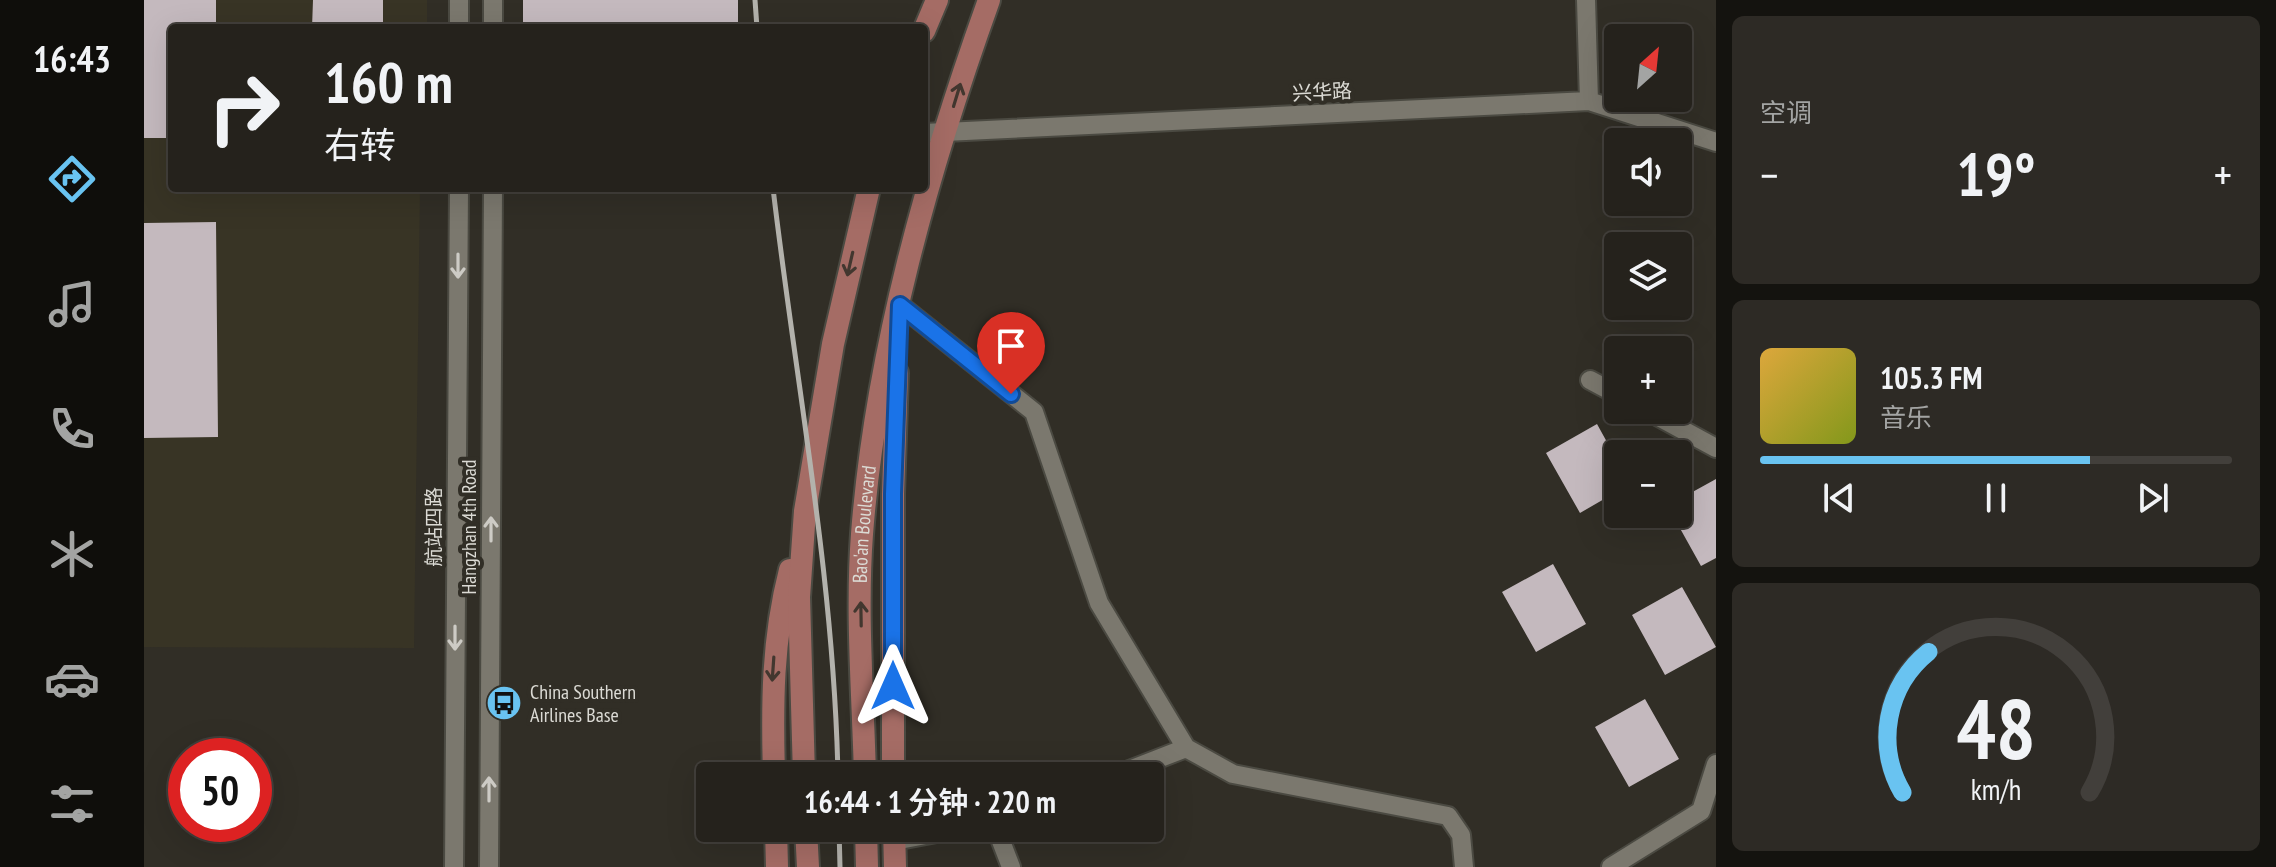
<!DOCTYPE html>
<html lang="zh">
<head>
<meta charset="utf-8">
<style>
	body { margin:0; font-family:"PT Sans Narrow","Noto Sans SC",sans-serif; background:#2d2a25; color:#f1f3f6; height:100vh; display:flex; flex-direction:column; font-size:30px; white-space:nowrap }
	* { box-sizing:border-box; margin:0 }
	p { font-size:26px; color:#a3a4a3 }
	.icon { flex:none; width:44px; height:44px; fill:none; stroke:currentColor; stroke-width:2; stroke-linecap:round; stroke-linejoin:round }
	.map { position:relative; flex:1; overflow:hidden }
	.sheet { display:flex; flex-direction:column; gap:16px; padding:16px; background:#14130f; width:560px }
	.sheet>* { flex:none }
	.top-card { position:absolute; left:24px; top:24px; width:760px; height:168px; border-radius:8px; box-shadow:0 8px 32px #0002,0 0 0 2px #423f3b; background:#25221c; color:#f1f3f6; overflow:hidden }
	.needle { width:52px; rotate:27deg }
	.fabs { position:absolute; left:1460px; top:24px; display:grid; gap:16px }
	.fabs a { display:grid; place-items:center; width:88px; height:88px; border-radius:8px; background:#25221c; box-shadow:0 8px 32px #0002,0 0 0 2px #423f3b; font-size:40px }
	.speed { position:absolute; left:24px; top:738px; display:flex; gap:16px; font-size:40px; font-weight:700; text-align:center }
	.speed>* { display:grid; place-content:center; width:104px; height:104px; border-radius:50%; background:#25221c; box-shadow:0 8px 32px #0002,0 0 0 2px #423f3b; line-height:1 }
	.speed .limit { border:12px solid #d22; background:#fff; color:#111 }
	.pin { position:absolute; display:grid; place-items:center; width:68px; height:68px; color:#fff; margin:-82px -34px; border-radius:50% 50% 50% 0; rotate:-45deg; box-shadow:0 0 8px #0007 }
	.pin .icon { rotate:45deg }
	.me { position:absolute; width:88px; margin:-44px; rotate:0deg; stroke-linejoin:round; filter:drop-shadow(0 0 6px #0008) }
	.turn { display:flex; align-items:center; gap:28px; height:168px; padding:0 24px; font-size:36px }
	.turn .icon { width:104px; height:104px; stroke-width:2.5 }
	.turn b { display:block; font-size:56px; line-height:68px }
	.big { font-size:60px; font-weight:600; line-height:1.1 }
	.sheet .widget { flex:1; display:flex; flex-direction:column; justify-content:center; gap:12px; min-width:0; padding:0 28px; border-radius:12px; background:#2d2a25 }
	.sheet .dial { align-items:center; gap:0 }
	.dial svg { height:208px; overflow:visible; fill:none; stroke:#423f3b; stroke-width:7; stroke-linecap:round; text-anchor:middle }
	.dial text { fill:#f1f3f6; stroke:none }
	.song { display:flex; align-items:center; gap:24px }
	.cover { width:96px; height:96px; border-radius:12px; background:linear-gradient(135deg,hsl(40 70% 55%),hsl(70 70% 35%)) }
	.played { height:8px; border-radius:4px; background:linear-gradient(90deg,#69c3f1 70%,#423f3b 70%) }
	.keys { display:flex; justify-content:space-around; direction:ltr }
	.heat { display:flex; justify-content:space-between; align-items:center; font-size:44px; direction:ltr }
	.trip { position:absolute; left:552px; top:762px; width:468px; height:80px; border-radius:8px; background:#25221c; box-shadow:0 8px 32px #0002,0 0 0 2px #423f3b; font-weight:600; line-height:80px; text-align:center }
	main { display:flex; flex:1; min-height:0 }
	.tabs { display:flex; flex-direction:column; width:144px; justify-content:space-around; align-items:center; background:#0f0e0b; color:#a3a4a3 }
	.tabs .icon { width:56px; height:56px }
	.tabs .current { color:#69c3f1 }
	.tabs b { font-size:36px; color:#f1f3f6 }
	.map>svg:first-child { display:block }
	.built { fill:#383425 }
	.building { fill:#c4b9be }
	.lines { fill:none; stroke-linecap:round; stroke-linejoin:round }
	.minor-casing { stroke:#4b4a42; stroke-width:22 }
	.major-casing { stroke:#4b4a42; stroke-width:26 }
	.minor { stroke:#7b786e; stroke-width:18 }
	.major { stroke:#a56c65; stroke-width:22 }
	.rail { stroke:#b3b2ac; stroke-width:5 }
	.oneway { stroke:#42372f }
	.oneway2 { stroke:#cdcbc5 }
	.route-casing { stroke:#114b97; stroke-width:20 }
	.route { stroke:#1a73e8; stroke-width:14 }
	.labels { text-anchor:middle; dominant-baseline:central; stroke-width:8; stroke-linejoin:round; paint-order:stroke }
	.street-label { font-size:20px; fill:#dbdad4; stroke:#312e26 }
	.poi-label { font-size:20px; fill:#dbdad4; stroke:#312e26; text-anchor:start }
</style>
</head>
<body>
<main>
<nav class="tabs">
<b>16:43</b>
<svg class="icon current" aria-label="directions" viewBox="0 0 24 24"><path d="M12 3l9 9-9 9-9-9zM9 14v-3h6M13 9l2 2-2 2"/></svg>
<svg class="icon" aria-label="music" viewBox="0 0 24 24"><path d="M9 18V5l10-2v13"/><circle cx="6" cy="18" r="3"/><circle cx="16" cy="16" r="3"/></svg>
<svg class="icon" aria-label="phone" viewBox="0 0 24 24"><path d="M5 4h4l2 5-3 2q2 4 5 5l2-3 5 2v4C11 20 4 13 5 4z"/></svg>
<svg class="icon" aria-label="climate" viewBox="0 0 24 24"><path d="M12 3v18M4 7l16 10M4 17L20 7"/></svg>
<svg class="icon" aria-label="car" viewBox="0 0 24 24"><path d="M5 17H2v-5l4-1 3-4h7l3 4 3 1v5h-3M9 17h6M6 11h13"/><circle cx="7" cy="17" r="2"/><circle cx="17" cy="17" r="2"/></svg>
<svg class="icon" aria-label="filters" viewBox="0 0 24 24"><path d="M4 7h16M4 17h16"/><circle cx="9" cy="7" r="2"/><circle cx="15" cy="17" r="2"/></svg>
</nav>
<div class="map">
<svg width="1572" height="867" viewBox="0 0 1572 867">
	<rect width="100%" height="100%" fill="#312e26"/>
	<path class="built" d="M0 0H283V28H28V188H276L270 648 0 647Z"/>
	<path class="building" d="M0 0H72V28H28V138H0Z
		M169 0H239V28H168Z
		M379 0H594V28H379Z
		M72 222 74 437 0 438V223Z
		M1453 424 1474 462V491L1436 513 1402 453Z
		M1572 479V558L1557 566 1528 514H1534V500Z
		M1409 564 1442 624 1392 652 1358 592Z
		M1538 587 1572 647 1521 675 1488 615Z
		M1501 699 1535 759 1485 787 1451 727Z"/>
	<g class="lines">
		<defs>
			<path id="minor" d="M315 0V28
				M349 0V28
				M1442 0 1445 101
				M780 133 1445 101 1572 142
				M756 305 890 412 955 603 1042 748 1089 774 1304 816 1317 835 1320 867
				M1446 380 1474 395
				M1502 410 1572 448
				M970 776 1042 748
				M852 828 867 867
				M750 841 819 828
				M310 867 315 188
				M345 867 349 188
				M1467 867 1557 811 1572 764"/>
			<g id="major">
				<path d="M780 31 793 0"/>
				<path d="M630 776C628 705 628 640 646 570"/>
				<path d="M660 776 655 597 661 511 689 344 725 188"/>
				<path id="s1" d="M721 776C719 696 712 614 718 534 732 353 784 170 845 0"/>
				<path d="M749 776V494L753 373"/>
				<path d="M632 828 633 867"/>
				<path d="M662 828 664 867"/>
				<path d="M722 828 723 867"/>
				<path d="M750 828 751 867"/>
			</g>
		</defs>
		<use href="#minor" class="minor-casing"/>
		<use href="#major" class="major-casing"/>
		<use href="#minor" class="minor"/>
		<use href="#major" class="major"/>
		<path class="rail" d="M611 0 613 28
			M629 188C652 384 690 578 694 776
			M695 828 696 867"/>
	</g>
	<defs><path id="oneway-shaft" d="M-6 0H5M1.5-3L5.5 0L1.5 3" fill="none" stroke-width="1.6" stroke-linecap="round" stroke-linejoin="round" transform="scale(2)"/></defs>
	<g class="oneway">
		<use href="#oneway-shaft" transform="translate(813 95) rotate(-73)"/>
		<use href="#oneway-shaft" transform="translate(706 264) rotate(103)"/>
		<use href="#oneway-shaft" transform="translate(717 614) rotate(-91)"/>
		<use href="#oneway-shaft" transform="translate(629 669) rotate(94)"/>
	</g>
	<g class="oneway2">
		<use href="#oneway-shaft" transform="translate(314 266) rotate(90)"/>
		<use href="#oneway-shaft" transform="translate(347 529) rotate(-90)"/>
		<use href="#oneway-shaft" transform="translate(311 638) rotate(90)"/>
		<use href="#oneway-shaft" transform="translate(345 789) rotate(-90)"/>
	</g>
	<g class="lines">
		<defs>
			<path id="route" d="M749 686V494L756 305 867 394"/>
		</defs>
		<use href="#route" class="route-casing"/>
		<use href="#route" class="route"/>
	</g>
	<defs>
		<symbol id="bus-disc" viewBox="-11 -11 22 22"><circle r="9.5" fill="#69c3f1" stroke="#312e26"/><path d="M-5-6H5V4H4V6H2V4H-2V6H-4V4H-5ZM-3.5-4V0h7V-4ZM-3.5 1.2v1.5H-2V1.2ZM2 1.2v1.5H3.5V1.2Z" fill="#111"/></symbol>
	</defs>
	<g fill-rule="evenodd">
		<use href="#bus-disc" x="340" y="683" width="40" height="40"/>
	</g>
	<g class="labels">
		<g class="street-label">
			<text transform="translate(1178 92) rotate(-3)">兴华路</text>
			<text stroke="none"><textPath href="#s1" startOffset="252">Bao'an Boulevard</textPath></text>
			<text transform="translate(290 527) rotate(-90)">航站四路</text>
			<text transform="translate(325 527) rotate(-90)">Hangzhan 4th Road</text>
		</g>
		<g class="poi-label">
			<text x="386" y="692">China Southern<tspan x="386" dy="23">Airlines Base</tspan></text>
		</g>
	</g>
</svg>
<div class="fabs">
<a><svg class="needle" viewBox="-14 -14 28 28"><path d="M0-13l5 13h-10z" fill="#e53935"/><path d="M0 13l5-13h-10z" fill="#a3a4a3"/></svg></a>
<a><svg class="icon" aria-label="sound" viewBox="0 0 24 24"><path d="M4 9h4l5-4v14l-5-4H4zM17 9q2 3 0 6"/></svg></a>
<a><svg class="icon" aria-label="layers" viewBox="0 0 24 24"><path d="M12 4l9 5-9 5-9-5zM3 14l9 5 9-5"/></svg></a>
<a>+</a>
<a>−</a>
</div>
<div class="speed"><div class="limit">50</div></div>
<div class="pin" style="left:867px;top:394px;background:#d93025"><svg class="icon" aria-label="arrive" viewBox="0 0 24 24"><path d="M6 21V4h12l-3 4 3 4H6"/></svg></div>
<svg class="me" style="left:749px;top:686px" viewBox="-20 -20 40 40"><path d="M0-17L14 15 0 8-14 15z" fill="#1a73e8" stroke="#fff" stroke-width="4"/></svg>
<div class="trip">16:44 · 1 分钟 · 220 m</div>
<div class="top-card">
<div class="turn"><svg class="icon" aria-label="right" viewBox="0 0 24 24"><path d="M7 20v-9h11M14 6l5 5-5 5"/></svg><div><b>160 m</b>右转</div></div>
</div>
</div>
<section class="sheet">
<div class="widget"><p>空调</p>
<div class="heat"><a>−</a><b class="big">19°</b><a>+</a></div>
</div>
<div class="widget">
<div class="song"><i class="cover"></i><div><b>105.3 FM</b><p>音乐</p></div></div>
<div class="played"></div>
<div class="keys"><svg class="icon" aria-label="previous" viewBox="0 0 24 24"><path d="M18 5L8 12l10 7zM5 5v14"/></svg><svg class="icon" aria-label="pause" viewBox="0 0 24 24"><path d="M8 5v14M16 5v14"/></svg><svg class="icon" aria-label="next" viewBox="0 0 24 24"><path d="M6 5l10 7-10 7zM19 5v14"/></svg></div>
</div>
<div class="widget dial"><svg viewBox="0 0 100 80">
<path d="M14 69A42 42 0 1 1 86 69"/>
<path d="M14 69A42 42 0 0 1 24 15" stroke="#69c3f1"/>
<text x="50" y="56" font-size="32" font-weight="700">48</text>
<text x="50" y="72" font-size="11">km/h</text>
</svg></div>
</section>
</main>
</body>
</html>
